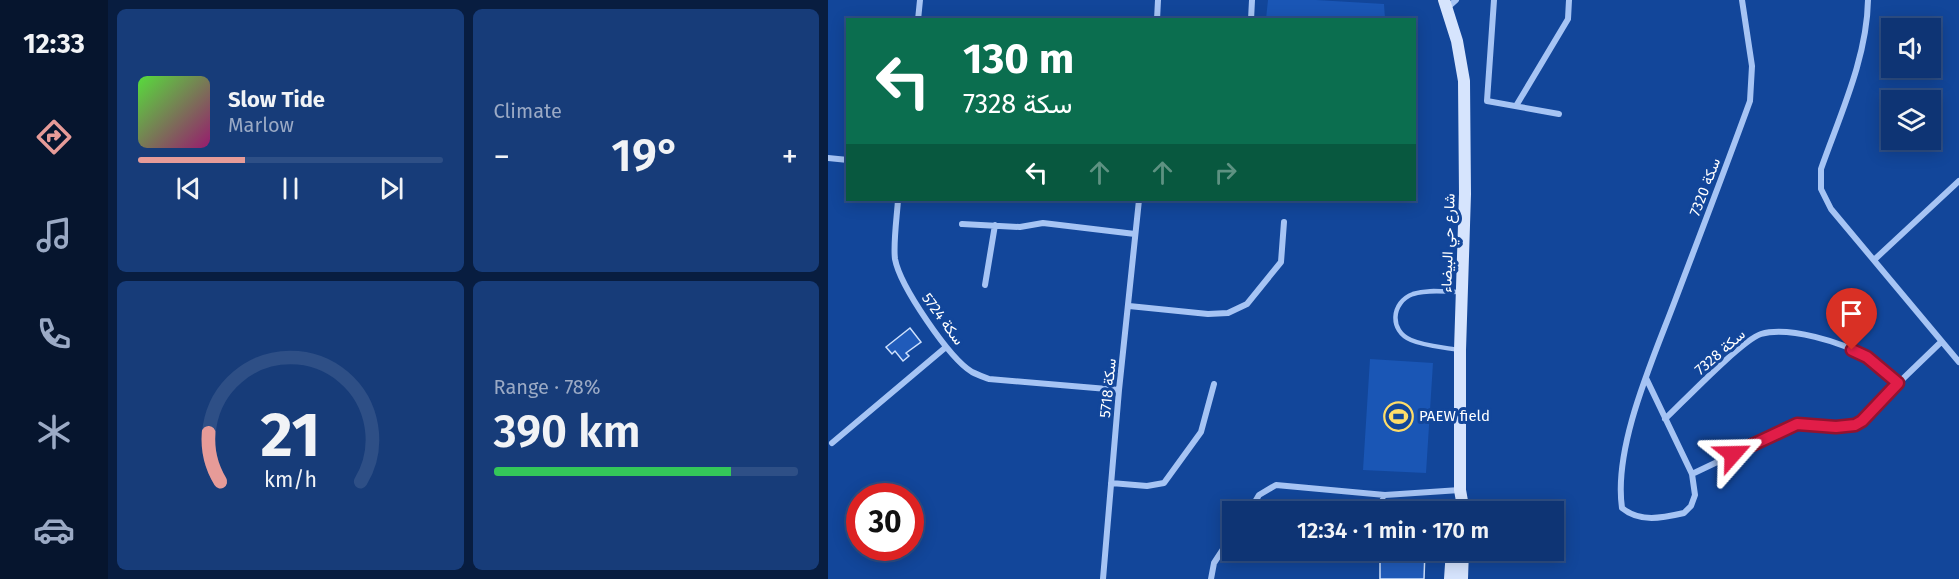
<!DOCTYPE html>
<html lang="en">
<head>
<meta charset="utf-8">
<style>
	body { margin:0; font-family:"Fira Sans",Vazirmatn,sans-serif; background:#173c79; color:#f1f3f6; height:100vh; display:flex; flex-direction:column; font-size:22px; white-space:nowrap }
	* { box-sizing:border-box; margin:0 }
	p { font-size:20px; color:#9baac5 }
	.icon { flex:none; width:33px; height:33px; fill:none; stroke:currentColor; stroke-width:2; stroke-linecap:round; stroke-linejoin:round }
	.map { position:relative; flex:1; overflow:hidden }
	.side { display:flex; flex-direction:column; gap:9px; padding:9px; background:#081d40; width:720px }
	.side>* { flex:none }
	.hud { position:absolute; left:18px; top:18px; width:570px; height:183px; border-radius:0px; box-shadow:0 3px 15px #0003,0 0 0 2px #2e4f86; background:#0b6e4f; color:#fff; overflow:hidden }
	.controls { position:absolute; left:1053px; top:18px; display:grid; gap:12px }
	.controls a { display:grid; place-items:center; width:60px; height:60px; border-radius:0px; background:#0e3474; box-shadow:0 3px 15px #0003,0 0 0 2px #2e4f86; font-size:30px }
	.speed { position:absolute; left:18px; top:483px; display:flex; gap:12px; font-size:30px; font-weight:700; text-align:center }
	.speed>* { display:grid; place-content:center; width:78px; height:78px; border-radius:50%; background:#0e3474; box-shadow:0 3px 15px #0003,0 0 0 2px #2e4f86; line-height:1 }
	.speed .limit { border:9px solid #d22; background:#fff; color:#111 }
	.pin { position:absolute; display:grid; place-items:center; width:51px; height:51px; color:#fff; margin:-62px -26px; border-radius:50% 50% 50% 0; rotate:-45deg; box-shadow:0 0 6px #0007 }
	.pin .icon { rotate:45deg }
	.me { position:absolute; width:66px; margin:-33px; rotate:65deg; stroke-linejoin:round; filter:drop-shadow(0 0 4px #0008) }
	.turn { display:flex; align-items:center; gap:21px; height:126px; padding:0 18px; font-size:27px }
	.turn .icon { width:78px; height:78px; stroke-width:2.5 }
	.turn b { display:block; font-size:42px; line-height:51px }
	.lanes { display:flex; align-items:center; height:57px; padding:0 18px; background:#0003; justify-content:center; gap:30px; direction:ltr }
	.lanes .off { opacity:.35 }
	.big { font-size:45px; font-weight:600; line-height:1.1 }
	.side .card { flex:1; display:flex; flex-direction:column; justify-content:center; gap:9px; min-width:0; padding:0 21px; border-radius:9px; background:#173c79 }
	.side .dial { align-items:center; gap:0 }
	.dial svg { height:156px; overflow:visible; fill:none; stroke:#2e4f86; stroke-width:7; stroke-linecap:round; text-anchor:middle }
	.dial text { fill:#f1f3f6; stroke:none }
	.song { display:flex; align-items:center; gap:18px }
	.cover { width:72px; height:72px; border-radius:9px; background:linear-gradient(135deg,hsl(110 70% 55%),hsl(320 70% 35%)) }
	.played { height:6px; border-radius:3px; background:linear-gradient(90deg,#e69b98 35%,#2e4f86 35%) }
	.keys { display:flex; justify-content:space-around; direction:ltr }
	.heat { display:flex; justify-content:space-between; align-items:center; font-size:33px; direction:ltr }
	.charge { height:9px; border-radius:4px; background:linear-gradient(90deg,#34c759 78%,#2e4f86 0) }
	.side .tiles { flex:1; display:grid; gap:9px; grid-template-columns:repeat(2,1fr) }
	.trip { position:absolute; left:394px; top:501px; width:342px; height:60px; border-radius:0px; background:#0e3474; box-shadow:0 3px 15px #0003,0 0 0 2px #2e4f86; font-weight:600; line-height:60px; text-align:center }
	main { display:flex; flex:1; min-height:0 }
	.menu { display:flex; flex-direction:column; width:108px; justify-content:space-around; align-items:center; background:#06152e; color:#9baac5 }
	.menu .icon { width:42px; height:42px }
	.menu .active { color:#e69b98 }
	.menu b { font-size:27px; color:#f1f3f6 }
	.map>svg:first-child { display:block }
	.green { fill:#1a56b5 }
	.building { fill:#205bba; stroke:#cee1fd; stroke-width:1.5 }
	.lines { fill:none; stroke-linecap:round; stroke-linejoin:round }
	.service { stroke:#a6c4f4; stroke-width:4.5 }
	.minor { stroke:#a6c4f4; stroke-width:6 }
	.secondary { stroke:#d6e4fd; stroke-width:12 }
	.route-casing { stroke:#92132f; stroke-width:15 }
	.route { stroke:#e11d48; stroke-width:10 }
	.labels { text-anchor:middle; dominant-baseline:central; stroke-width:6; stroke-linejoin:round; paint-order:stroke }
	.street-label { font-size:15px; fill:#fff; stroke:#12469a }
	.poi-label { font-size:15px; fill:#fff; stroke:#12469a; text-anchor:start }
</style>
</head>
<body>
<main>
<nav class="menu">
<b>12:33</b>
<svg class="icon active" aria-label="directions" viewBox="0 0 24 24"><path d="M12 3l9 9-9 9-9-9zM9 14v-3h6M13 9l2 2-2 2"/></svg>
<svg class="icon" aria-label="music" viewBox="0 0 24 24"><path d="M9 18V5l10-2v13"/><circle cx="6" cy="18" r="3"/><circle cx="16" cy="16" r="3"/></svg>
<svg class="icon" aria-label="phone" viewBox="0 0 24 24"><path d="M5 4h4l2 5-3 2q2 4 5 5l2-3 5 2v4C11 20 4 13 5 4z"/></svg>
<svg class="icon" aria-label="climate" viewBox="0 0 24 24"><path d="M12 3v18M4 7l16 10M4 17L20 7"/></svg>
<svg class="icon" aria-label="car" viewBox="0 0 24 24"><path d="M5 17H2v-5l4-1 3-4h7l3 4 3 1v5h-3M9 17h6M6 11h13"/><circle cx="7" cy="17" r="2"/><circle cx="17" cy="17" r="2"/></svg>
</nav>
<section class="side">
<div class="tiles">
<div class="card">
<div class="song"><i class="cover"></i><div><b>Slow Tide</b><p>Marlow</p></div></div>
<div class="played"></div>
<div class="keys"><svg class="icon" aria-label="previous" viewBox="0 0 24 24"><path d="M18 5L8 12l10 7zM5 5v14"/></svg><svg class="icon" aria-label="pause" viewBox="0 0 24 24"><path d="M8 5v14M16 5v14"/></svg><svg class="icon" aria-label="next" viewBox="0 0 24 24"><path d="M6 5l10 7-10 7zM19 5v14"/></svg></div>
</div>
<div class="card"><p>Climate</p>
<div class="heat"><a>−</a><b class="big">19°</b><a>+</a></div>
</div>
<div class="card dial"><svg viewBox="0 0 100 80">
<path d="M14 69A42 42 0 1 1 86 69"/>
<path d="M14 69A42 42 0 0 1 8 44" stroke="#e69b98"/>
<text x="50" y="56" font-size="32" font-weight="700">21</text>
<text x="50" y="72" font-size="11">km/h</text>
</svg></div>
<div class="card"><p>Range · 78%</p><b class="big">390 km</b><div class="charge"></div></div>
</div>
</section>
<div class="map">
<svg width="1131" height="579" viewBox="0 0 1131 579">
	<rect width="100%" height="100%" fill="#12469a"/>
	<path class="green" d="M440 0H488L556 4 557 19H438Z
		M542 359 605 363 598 473 535 470Z"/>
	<path class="building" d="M82 328 93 342 78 353 81 356 75 361 67 351 64 354 58 347Z
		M552 550H597L596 579H552Z"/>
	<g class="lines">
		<path class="service" d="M630 350C615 347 597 346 583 340 561 331 563 302 585 294 600 289 617 292 632 292
			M546 512 557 495"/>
		<path class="minor" d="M666 0 659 101 731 114
			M1040 0C1039 58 1012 115 993 169V189L1003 209 1131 362
			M619 8 628 0
			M90 20 92 0
			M329 20 330 0
			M423 20 424 0
			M688 106 740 19 741 0
			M0 158 20 160
			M70 200C69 216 65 244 67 259 72 286 121 358 144 372 150 375 156 377 161 379L291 390
			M134 224 192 227 215 223 307 234
			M1046 260 1131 181
			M157 285 167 225
			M301 306 380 314 400 313 419 304 453 262 456 222
			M818 378 864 474 867 495 863 506 856 513C834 518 812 523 794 508 785 446 826 357 848 298 873 232 898 167 922 101L924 66 914 0
			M837 419C855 402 914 340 933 334 960 326 1015 342 1038 357 1050 364 1060 374 1070 383
			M4 443 118 347
			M864 474 969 424 1008 427 1027 425 1113 342
			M283 483 319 486 336 483 373 432 386 384
			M421 512 431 495 448 485 557 495 632 490
			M275 579 291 390 311 200
			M383 579 386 563 405 534"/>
		<path class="secondary" d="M616 0 629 41 636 81 637 194 632 350V490L636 512
			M622 579 624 550
			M634 579 635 550"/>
	</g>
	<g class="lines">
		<defs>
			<path id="route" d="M905 454 969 424 1008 427 1027 425 1034 421 1070 383 1039 357 1024 350"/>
		</defs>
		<use href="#route" class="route-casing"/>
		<use href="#route" class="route"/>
	</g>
	<defs>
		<symbol id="stadium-ring" viewBox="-11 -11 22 22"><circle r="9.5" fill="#12469a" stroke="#ffdd69" stroke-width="1.5"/><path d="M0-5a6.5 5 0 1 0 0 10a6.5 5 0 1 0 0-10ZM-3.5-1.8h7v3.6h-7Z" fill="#ffdd69"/></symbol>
	</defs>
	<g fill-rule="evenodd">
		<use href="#stadium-ring" x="554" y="400" width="33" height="33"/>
	</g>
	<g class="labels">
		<g class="street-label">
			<text transform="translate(877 187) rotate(-69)">سكة 7320</text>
			<text transform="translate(620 243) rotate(-88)">شارع حي البيضاء</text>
			<text transform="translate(115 319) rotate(54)">سكة 5724</text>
			<text transform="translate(892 352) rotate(-41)">سكة 7328</text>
			<text transform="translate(280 388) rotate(-84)">سكة 5718</text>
		</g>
		<g class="poi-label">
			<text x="591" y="416">PAEW field</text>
		</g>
	</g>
</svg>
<div class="controls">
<a><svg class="icon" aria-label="sound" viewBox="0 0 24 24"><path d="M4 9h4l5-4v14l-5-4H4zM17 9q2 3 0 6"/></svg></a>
<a><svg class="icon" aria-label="layers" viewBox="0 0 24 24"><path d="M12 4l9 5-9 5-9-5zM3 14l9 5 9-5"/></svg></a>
</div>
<div class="speed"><div class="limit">30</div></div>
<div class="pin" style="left:1024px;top:350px;background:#d93025"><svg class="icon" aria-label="arrive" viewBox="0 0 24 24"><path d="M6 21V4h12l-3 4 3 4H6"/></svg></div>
<svg class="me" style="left:905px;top:454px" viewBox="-20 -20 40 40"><path d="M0-17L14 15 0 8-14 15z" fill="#e11d48" stroke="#fff" stroke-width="4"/></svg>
<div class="trip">12:34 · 1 min · 170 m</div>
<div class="hud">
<div class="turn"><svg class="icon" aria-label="left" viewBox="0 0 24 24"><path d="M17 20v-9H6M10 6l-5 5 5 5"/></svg><div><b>130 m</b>سكة 7328</div></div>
<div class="lanes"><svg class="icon" aria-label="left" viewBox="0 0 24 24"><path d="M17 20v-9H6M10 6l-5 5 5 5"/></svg><svg class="icon off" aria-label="ahead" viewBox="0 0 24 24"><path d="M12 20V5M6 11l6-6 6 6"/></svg><svg class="icon off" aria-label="ahead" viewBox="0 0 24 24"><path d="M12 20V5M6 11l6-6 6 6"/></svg><svg class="icon off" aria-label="right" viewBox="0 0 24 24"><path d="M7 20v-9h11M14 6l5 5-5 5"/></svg></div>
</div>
</div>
</main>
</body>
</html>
